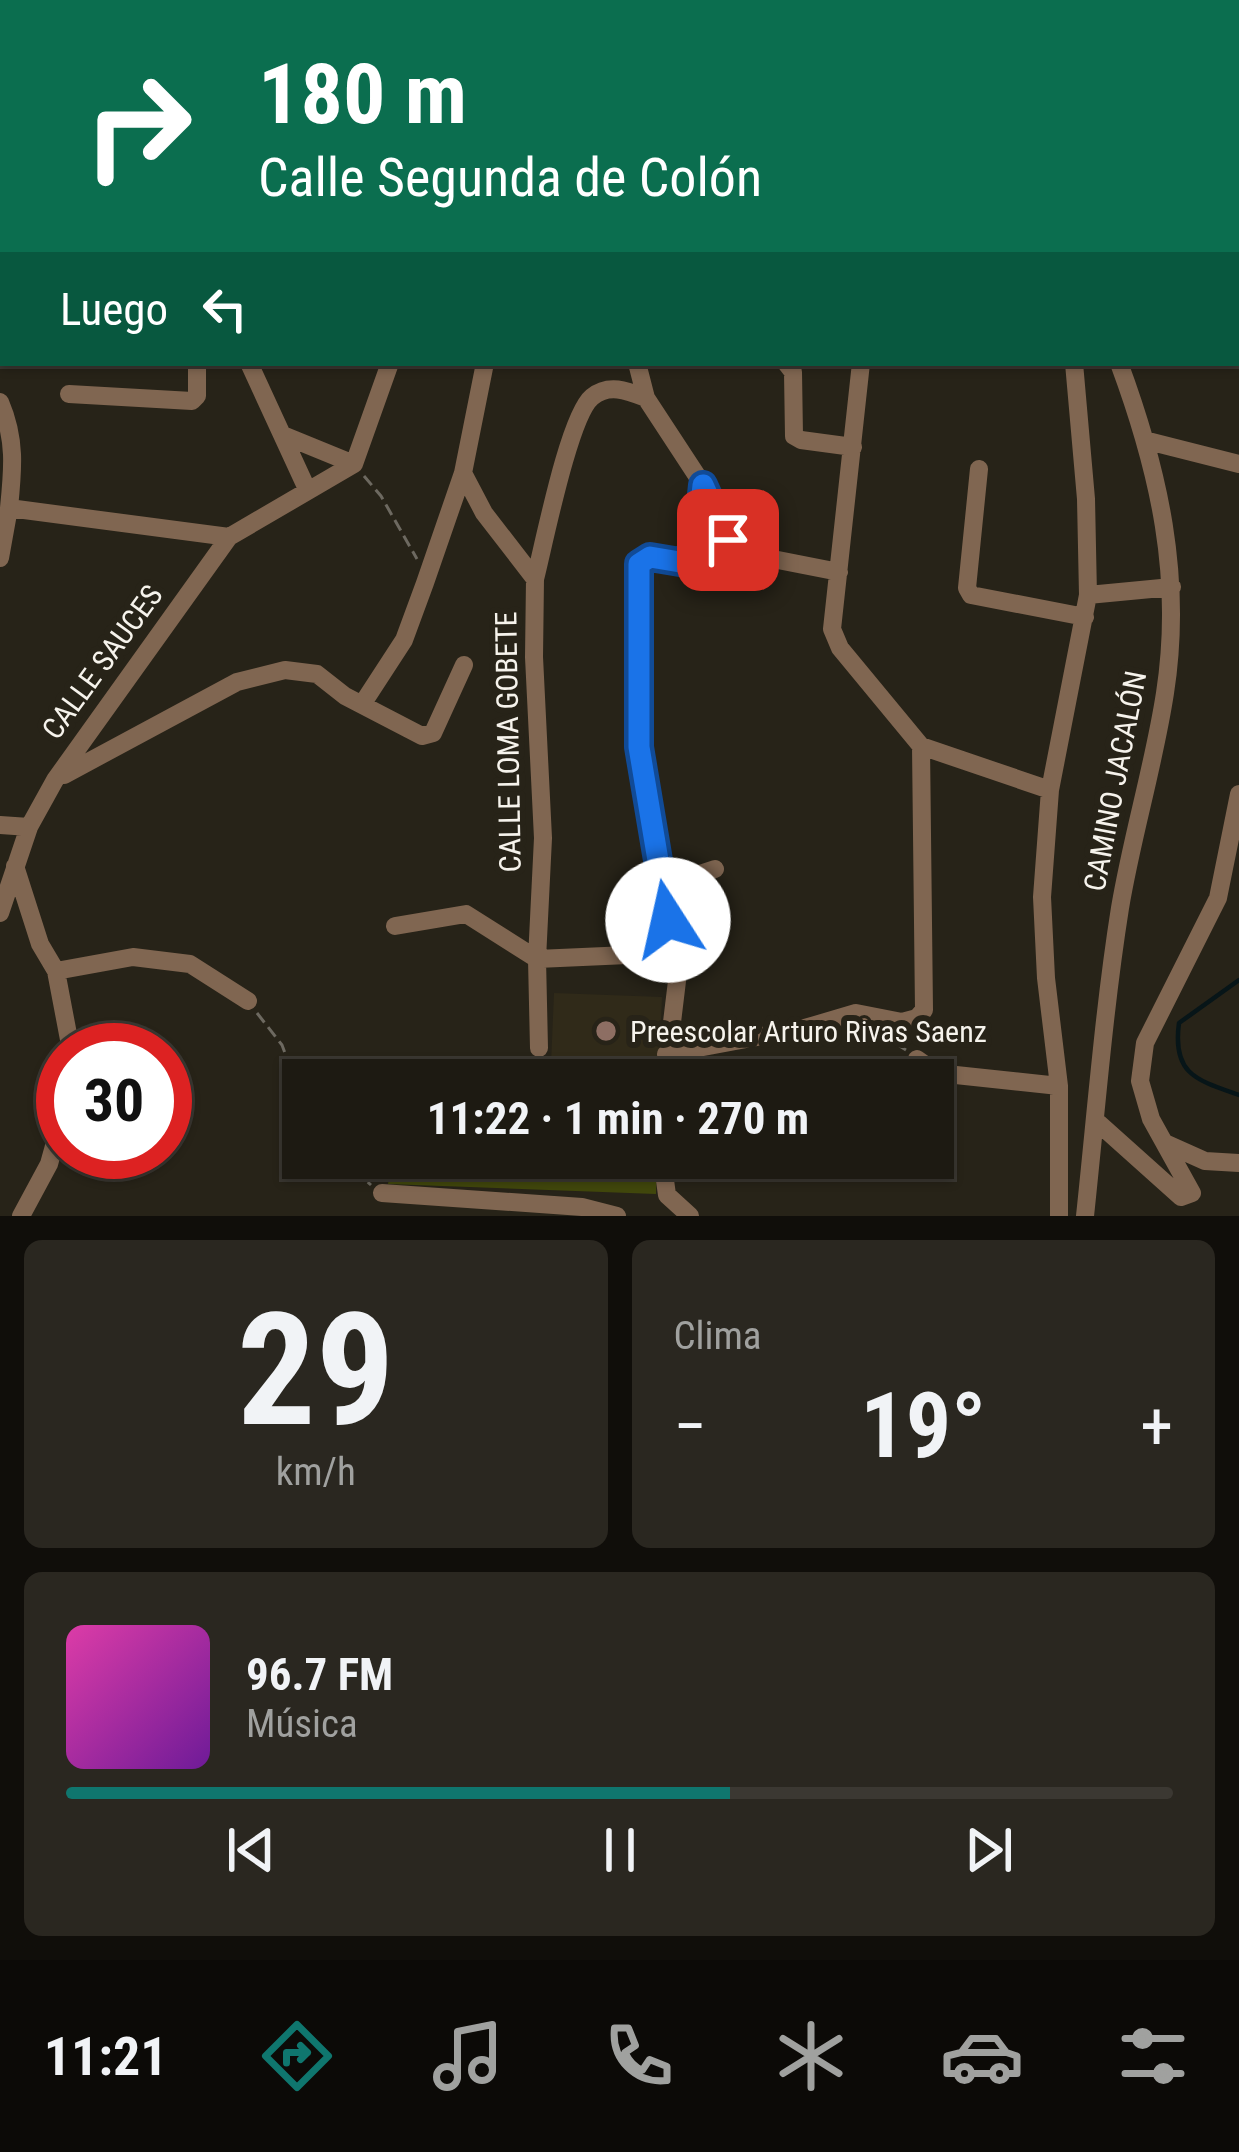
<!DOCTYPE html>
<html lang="es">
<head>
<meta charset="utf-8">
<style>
	body { margin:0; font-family:"Roboto Condensed",sans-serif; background:#2a2720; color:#f1f3f6; height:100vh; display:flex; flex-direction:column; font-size:45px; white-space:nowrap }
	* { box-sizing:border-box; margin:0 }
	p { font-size:39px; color:#a0a19f }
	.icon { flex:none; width:66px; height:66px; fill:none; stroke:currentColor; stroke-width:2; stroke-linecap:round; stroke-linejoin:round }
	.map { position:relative; height:1216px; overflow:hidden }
	.details { display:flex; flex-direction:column; gap:24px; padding:24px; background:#100e0a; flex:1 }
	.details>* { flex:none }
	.banner { position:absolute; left:0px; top:0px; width:1239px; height:366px; box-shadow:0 3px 9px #0004,0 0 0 3px #3b3832; background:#0b6e4f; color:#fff; overflow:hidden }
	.speed { position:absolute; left:36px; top:1023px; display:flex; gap:24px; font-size:60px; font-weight:700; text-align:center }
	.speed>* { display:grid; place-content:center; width:156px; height:156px; border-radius:50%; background:#1d1a12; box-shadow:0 3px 9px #0004,0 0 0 3px #3b3832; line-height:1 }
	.speed .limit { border:18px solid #d22; background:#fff; color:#111 }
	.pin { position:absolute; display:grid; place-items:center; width:102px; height:102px; color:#fff; margin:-51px; border-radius:24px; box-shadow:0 6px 18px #0006 }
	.me { position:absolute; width:132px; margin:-66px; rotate:350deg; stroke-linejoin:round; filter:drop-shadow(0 0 9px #0008) }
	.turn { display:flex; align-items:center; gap:42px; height:252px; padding:0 60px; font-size:54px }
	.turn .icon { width:156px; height:156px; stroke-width:2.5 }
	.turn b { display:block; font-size:84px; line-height:102px }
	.then { display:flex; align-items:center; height:114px; padding:0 60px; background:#0003; gap:24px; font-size:45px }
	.big { font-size:90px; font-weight:700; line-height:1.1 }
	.details .widget { flex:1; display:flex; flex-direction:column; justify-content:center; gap:18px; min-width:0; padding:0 42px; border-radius:18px; background:#2a2720 }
	.details .dial { align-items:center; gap:0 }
	.dial b { font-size:156px; line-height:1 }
	.song { display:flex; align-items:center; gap:36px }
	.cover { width:144px; height:144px; border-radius:18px; background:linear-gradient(135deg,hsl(320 70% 55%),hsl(280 70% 35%)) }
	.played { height:12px; border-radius:6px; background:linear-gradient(90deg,#0f766e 60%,#3b3832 60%) }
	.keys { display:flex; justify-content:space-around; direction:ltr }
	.heat { display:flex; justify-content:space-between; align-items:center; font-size:66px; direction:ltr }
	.details .tiles { flex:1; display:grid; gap:24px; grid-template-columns:1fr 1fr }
	.widget:last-child { grid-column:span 2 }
	.trip { position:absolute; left:282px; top:1059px; width:672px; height:120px; border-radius:0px; background:#1d1a12; box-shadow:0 3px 9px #0004,0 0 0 3px #3b3832; font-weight:700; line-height:120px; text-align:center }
	.menu { display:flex; height:192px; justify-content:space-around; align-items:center; background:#0c0a07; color:#a0a19f }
	.menu .icon { width:84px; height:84px }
	.menu .selected { color:#0f766e }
	.menu b { font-size:54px; color:#f1f3f6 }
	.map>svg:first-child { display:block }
	.built { fill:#302a19 }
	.green { fill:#41470c }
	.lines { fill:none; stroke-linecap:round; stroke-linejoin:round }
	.stream { stroke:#071518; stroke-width:4.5 }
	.path { stroke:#6d6960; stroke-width:3; stroke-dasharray:12 6; stroke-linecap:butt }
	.minor { stroke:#806651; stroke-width:18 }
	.route-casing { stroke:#114b97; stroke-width:30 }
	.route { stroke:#1a73e8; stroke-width:21 }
	.education-dot { fill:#8d6e63; stroke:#272318; stroke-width:4.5 }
	.labels { text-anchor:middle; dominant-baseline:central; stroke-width:12; stroke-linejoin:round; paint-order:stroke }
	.street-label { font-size:30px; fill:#f6f3ec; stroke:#272318 }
	.poi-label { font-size:30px; fill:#f6f3ec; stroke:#272318; text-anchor:start }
</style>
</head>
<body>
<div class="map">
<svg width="1239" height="1216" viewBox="0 0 1239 1216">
	<rect width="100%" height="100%" fill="#272318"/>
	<path class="built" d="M554 993 662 997 659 1069 551 1064Z"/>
	<path class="green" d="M452 1059 659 1069V1080H450Z
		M393 1158H657L656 1194 388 1184Z"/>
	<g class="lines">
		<path class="stream" d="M1239 980 1179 1023C1172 1074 1196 1080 1239 1095"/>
		<path class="path" d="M364 476 381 496 417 559
			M257 1013 282 1045 303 1101
			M884 1036 906 1050
			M341 1158 371 1185"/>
		<path class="minor" d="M17 0 20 3
			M304 0 309 3
			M411 0 413 3
			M326 3 329 0
			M559 3V0
			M720 3 721 0
			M896 3V0
			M1063 3V0
			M0 109 3 103
			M1236 124H1239
			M1236 160 1239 161
			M1236 354 1239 357
			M249 363 307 489
			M637 363 646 398 703 485 728 540 742 553 839 572
			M786 363 793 372 794 436 801 440 853 447
			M861 363 832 629 840 648 921 746 1050 790
			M69 394 192 401 197 396V363
			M0 402C16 439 13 469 9 508
			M283 435 354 464
			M1148 441 1239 464
			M979 469 967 588 971 595 1085 617
			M463 473 484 513 535 579 534 657 543 838 537 959 539 1048
			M0 558 9 508 229 537
			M535 579C544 544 569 416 592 397 609 383 628 391 646 398
			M1088 595 1172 587
			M363 703 404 640 425 583 463 473 485 363
			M64 775 237 682 285 670 317 674 345 696 422 736 433 733 464 665
			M0 825 29 827
			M15 866 40 944 56 971 71 1050
			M663 886 715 869
			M0 913 29 827 55 780 229 537 354 464 390 363
			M395 926 466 914 537 959
			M537 959 673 953
			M56 971 133 957 190 964 248 1001
			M666 1054 805 1028 856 1013 902 1022 917 1018 924 1010 921 746
			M917 1059 937 1073 1059 1086
			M665 1080 677 981 639 747V564L650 557 680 561 696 551 703 485
			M1095 1120 1181 1197 1192 1193 1151 1119 1140 1081 1145 1043 1218 898 1239 794
			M1167 1144 1205 1161 1239 1163
			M662 1158 667 1195 690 1216
			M382 1193 582 1207 617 1216
			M21 1216 49 1164 63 1114
			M1059 1216V1086L1046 978 1042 897 1050 790 1088 595 1086 499 1074 363
			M1085 1216C1096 1113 1104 1009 1120 908 1132 836 1154 765 1165 693 1183 577 1159 471 1119 363"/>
	</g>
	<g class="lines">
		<defs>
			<path id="route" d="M668 920 639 747V564L650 557 680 562 696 551 703 485 728 540"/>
		</defs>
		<use href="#route" class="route-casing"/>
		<use href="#route" class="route"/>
	</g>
	<circle class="education-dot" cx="606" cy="1031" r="12"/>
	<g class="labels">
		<g class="street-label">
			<text transform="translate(102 662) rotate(-54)">CALLE SAUCES</text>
			<text transform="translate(508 742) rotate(-91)">CALLE LOMA GOBETE</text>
			<text transform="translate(1115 781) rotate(-79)">CAMINO JACALÓN</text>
		</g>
		<g class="poi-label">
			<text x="630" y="1031">Preescolar Arturo Rivas Saenz</text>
		</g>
	</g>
</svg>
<div class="speed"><div class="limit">30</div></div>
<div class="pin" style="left:728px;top:540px;background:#d93025"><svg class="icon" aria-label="arrive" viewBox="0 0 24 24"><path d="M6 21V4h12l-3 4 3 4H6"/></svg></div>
<svg class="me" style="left:668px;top:920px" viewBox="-20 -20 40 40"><circle r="19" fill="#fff"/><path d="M0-13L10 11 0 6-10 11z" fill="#1a73e8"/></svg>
<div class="trip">11:22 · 1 min · 270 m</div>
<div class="banner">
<div class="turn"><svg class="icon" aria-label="right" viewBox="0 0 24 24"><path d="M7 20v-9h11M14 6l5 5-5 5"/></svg><div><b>180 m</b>Calle Segunda de Colón</div></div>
<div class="then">Luego<svg class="icon" aria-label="left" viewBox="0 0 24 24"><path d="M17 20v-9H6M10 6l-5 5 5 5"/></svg></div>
</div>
</div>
<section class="details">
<div class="tiles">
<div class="widget dial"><b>29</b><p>km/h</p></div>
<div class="widget"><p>Clima</p>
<div class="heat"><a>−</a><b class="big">19°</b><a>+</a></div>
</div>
<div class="widget">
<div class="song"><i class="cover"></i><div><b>96.7 FM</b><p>Música</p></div></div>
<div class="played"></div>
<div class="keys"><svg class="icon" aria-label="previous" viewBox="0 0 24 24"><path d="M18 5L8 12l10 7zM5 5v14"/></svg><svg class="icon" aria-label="pause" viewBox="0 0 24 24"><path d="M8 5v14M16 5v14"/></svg><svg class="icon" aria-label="next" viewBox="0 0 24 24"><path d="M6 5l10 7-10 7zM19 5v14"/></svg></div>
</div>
</div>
</section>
<nav class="menu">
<b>11:21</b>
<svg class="icon selected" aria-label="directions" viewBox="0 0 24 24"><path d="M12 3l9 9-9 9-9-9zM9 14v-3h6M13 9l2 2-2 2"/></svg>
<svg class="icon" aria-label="music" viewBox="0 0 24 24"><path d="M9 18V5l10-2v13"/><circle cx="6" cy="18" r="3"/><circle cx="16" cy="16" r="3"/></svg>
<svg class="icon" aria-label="phone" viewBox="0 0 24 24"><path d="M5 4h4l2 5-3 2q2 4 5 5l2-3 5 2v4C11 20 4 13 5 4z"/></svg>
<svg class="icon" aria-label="climate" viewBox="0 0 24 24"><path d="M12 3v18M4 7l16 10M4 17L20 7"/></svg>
<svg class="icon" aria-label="car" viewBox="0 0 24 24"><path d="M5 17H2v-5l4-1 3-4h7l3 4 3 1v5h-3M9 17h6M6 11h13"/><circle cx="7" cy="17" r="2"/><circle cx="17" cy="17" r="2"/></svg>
<svg class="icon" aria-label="filters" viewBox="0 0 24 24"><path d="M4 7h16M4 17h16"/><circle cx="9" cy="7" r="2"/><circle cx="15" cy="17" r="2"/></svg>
</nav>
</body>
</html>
